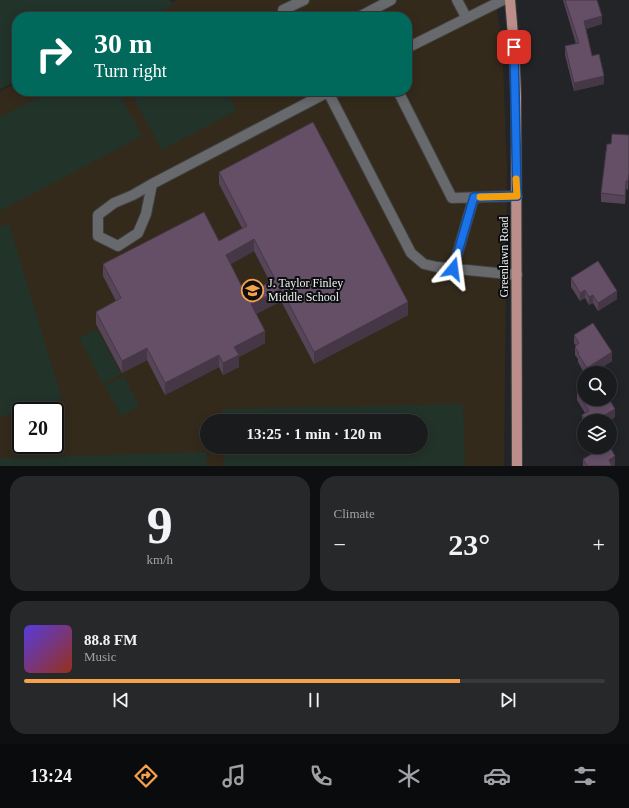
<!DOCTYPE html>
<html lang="en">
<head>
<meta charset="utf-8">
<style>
	body { margin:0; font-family:"Times New Roman",serif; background:#27282a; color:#f1f3f6; height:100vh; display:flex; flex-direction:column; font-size:15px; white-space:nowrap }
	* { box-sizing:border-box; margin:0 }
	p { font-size:13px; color:#9fa1a4 }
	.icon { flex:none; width:22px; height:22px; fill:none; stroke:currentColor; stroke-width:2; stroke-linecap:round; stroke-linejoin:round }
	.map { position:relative; height:466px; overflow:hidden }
	.details { display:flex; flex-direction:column; gap:10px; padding:10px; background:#0e0f10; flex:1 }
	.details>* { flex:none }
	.banner { position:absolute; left:12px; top:12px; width:400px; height:84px; border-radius:16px; box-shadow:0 2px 10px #0003,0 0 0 1px #38393b; background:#00695c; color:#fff; overflow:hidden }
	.controls { position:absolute; left:577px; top:366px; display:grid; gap:8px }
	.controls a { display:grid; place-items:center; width:40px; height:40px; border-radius:50%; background:#1a1b1d; box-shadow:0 2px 10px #0003,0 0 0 1px #38393b; font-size:20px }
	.speed { position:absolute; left:12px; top:402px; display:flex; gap:8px; font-size:20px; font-weight:700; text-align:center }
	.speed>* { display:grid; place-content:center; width:52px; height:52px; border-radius:50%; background:#1a1b1d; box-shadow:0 2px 10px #0003,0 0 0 1px #38393b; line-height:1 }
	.speed .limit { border:2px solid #111; border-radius:6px; background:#fff; color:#111 }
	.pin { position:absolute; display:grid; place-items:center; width:34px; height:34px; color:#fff; margin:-17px; border-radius:8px; box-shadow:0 2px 6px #0006 }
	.me { position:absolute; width:44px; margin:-22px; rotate:16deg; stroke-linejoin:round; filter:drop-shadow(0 0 3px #0008) }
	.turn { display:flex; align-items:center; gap:14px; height:84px; padding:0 16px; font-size:18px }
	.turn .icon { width:52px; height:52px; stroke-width:2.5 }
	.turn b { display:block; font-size:28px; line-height:34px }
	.big { font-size:30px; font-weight:700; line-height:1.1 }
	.details .widget { flex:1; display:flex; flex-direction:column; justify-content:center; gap:6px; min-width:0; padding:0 14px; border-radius:16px; background:#27282a }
	.details .dial { align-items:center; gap:0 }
	.dial b { font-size:52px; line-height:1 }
	.song { display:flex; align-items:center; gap:12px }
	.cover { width:48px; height:48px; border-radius:6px; background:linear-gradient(135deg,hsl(250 70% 55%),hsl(10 70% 35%)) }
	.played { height:4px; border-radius:2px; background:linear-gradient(90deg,#f7a14a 75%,#38393b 75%) }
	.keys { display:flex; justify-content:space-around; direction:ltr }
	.heat { display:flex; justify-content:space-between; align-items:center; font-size:22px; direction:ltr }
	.details .tiles { flex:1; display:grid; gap:10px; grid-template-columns:1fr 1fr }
	.widget:last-child { grid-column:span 2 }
	.trip { position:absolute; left:200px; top:414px; width:228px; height:40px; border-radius:20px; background:#1a1b1d; box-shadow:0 2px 10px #0003,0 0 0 1px #38393b; font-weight:700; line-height:40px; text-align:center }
	.tabs { display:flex; height:64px; justify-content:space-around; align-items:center; background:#0a0b0c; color:#9fa1a4 }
	.tabs .icon { width:28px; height:28px }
	.tabs .selected { color:#f7a14a }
	.tabs b { font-size:18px; color:#f1f3f6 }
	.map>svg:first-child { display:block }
	.education { fill:#342a1b; fill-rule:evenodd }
	.green { fill:#22332a }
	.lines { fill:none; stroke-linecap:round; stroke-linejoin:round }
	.minor-casing { stroke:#3e4042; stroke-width:12 }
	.major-casing { stroke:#3e4042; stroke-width:12 }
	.minor { stroke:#67696c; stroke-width:10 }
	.major { stroke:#bc8e8a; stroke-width:10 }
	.wall { fill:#564458; fill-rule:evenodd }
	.shaded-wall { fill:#463747 }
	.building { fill:#644f66; stroke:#463747; fill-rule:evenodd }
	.route-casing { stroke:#114b97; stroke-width:10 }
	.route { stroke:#1a73e8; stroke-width:7 }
	.slow { stroke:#f59e0b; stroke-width:7 }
	.labels { text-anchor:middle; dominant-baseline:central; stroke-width:4; stroke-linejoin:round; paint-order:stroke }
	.street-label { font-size:12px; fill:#eeeff1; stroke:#0d0e0f }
	.poi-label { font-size:12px; fill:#eeeff1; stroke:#0d0e0f; text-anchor:start }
</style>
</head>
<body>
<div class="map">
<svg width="629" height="466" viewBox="0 0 629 466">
	<rect width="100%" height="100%" fill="#232427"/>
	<path class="education" d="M177 0H495L502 40 507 168 504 466H0V91L17 83V91H407V17H144ZM21 411H55V445H21ZM207 421H421V447H207Z"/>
	<path class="green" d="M0 0H170L173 5 148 17H17V81L0 89Z
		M50 91H118L142 136 0 211V117Z
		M130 91H226L237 110 162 150Z
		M9 224 62 399 0 417V227Z
		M97 329 121 374 103 384 79 338Z
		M124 376 139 406 121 416 105 386Z
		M463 404 465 466H224V447H421V421H223V409Z
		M207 452V466H0V458Z"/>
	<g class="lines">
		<defs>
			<path id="minor" d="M457 0 466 17
				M286 17 283 10 304 0
				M359 17 391 0
				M407 48 503 0
				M329 91 328 92 411 253 424 264 437 267 517 275
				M398 91 452 198 517 196
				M152 184 146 214 138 233 118 246 98 236V215L114 203 133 195 152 184 328 92 327 91
				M453 269 474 197"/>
			<path id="major" d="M510 0 514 47 516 96 517 466"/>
		</defs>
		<use href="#minor" class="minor-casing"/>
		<use href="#major" class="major-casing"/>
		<use href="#minor" class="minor"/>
		<use href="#major" class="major"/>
	</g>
	<path class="wall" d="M563 0H597L602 24 586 29 592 56 604 84 574 91 565 55V46L576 44Z
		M629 135 628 190 626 189 625 204 601 202V193L611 144Z
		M219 172 408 315 314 364 281 301 256 314 265 343 239 357V367L223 375 219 367 165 395 147 360 122 373 96 324V312L116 301 103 276V264L219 241 242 228 219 184ZM254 251 270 282 246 295 230 264Z
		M571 278 617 299 598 311 593 303 589 305 585 298 580 301 571 287Z
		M574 335 612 361 593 373H584L578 362V359L575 355V347L576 346 574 343Z
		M577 392 615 417 609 421H584V427L582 423V415L585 413 577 400Z
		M583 459 615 465 613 466H583Z"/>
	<path class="shaded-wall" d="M602 16V24L584 29V21Z
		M604 76V84L574 91V83Z
		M626 181V189L625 204V196Z
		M254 239V251L226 267V255Z
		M281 289V301L251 316V304Z
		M585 290V298L580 301V293Z
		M617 291V299L598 311V303Z
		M593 295V303L589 305V297Z
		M408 302V315L314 364V352Z
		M265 331V343L239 357V367L223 375V363L234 347Z
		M147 348V360L122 373V361Z
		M612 352V361L593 373H587V368Z
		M219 355V367L165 395V383Z
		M615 409V417L609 421H601L603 416Z
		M615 456V465L613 466H609V460Z"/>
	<path class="building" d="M565 0H597L602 16 584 21 592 56 599 54 604 76 574 83 565 46 579 43Z
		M313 122 408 302 314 352 281 289 251 304 265 331 234 347 239 355 223 363 219 355 165 383 147 348 122 361 96 312 121 298 103 264 204 212 219 241 247 226 219 172ZM254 239 275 279 246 295 226 255Z
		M612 134 629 135V173L628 181H626L625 196 601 193 607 144H611Z
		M598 261 617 291 598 303 593 295 589 297 585 290 580 293 571 278Z
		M593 323 612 352 587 368 578 354 579 353 575 347 579 343 574 335Z
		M584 388V399H609L615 409 603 416 605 419 601 421H586L582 415 589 411 577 392Z
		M604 447H610L615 456 609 460 612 466H587L583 459Z"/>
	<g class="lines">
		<defs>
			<path id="route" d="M453 269 474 197 517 196 514 47"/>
		</defs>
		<use href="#route" class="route-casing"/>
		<use href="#route" class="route"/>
		<path class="slow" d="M480 197 517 196 516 179"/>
	</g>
	<defs>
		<symbol id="school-ring" viewBox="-11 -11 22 22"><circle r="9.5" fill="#0d0e0f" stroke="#f7a14a" stroke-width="1.5"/><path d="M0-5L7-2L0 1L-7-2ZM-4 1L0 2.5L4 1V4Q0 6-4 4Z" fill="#f7a14a"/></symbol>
	</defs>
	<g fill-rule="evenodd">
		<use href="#school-ring" x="240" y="278" width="25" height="25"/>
	</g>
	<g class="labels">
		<g class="street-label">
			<text transform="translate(504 257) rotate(-90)">Greenlawn Road</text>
		</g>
		<g class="poi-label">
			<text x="268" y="283">J. Taylor Finley<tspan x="268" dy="14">Middle School</tspan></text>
		</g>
	</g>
</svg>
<div class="controls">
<a><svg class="icon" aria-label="search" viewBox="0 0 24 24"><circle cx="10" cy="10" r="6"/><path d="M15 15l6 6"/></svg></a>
<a><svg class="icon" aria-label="layers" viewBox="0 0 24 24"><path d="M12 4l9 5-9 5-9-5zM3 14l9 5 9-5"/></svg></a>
</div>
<div class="speed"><div class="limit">20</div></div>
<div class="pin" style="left:514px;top:47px;background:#d93025"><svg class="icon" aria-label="arrive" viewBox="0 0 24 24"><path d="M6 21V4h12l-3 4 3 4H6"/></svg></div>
<svg class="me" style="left:453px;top:269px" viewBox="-20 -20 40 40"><path d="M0-17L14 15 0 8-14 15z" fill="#1a73e8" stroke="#fff" stroke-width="4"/></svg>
<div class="trip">13:25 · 1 min · 120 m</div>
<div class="banner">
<div class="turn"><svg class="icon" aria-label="right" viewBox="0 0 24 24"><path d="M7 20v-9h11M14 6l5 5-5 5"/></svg><div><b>30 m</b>Turn right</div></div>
</div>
</div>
<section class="details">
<div class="tiles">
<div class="widget dial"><b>9</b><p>km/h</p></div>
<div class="widget"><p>Climate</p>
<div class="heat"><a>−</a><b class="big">23°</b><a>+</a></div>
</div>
<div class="widget">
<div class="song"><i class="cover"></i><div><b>88.8 FM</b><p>Music</p></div></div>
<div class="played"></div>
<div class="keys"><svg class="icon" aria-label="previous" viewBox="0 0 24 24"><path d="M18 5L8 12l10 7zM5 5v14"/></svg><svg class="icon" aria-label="pause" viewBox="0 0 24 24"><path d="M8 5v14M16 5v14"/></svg><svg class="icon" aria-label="next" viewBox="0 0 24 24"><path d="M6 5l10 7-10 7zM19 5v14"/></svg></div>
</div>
</div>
</section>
<nav class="tabs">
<b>13:24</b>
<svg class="icon selected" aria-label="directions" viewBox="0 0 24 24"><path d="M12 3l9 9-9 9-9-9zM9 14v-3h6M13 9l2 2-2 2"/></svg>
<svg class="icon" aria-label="music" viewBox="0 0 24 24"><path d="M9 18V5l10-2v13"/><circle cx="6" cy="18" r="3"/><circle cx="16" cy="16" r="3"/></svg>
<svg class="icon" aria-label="phone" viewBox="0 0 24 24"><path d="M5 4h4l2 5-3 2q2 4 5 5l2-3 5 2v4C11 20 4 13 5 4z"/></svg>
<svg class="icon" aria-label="climate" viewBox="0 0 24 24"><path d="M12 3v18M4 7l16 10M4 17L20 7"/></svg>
<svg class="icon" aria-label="car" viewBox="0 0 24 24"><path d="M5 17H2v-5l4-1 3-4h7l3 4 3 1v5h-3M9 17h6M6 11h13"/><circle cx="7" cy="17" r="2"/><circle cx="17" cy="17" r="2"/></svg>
<svg class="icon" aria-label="filters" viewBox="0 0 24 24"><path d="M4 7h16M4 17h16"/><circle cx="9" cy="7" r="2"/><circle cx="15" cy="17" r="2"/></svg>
</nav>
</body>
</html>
